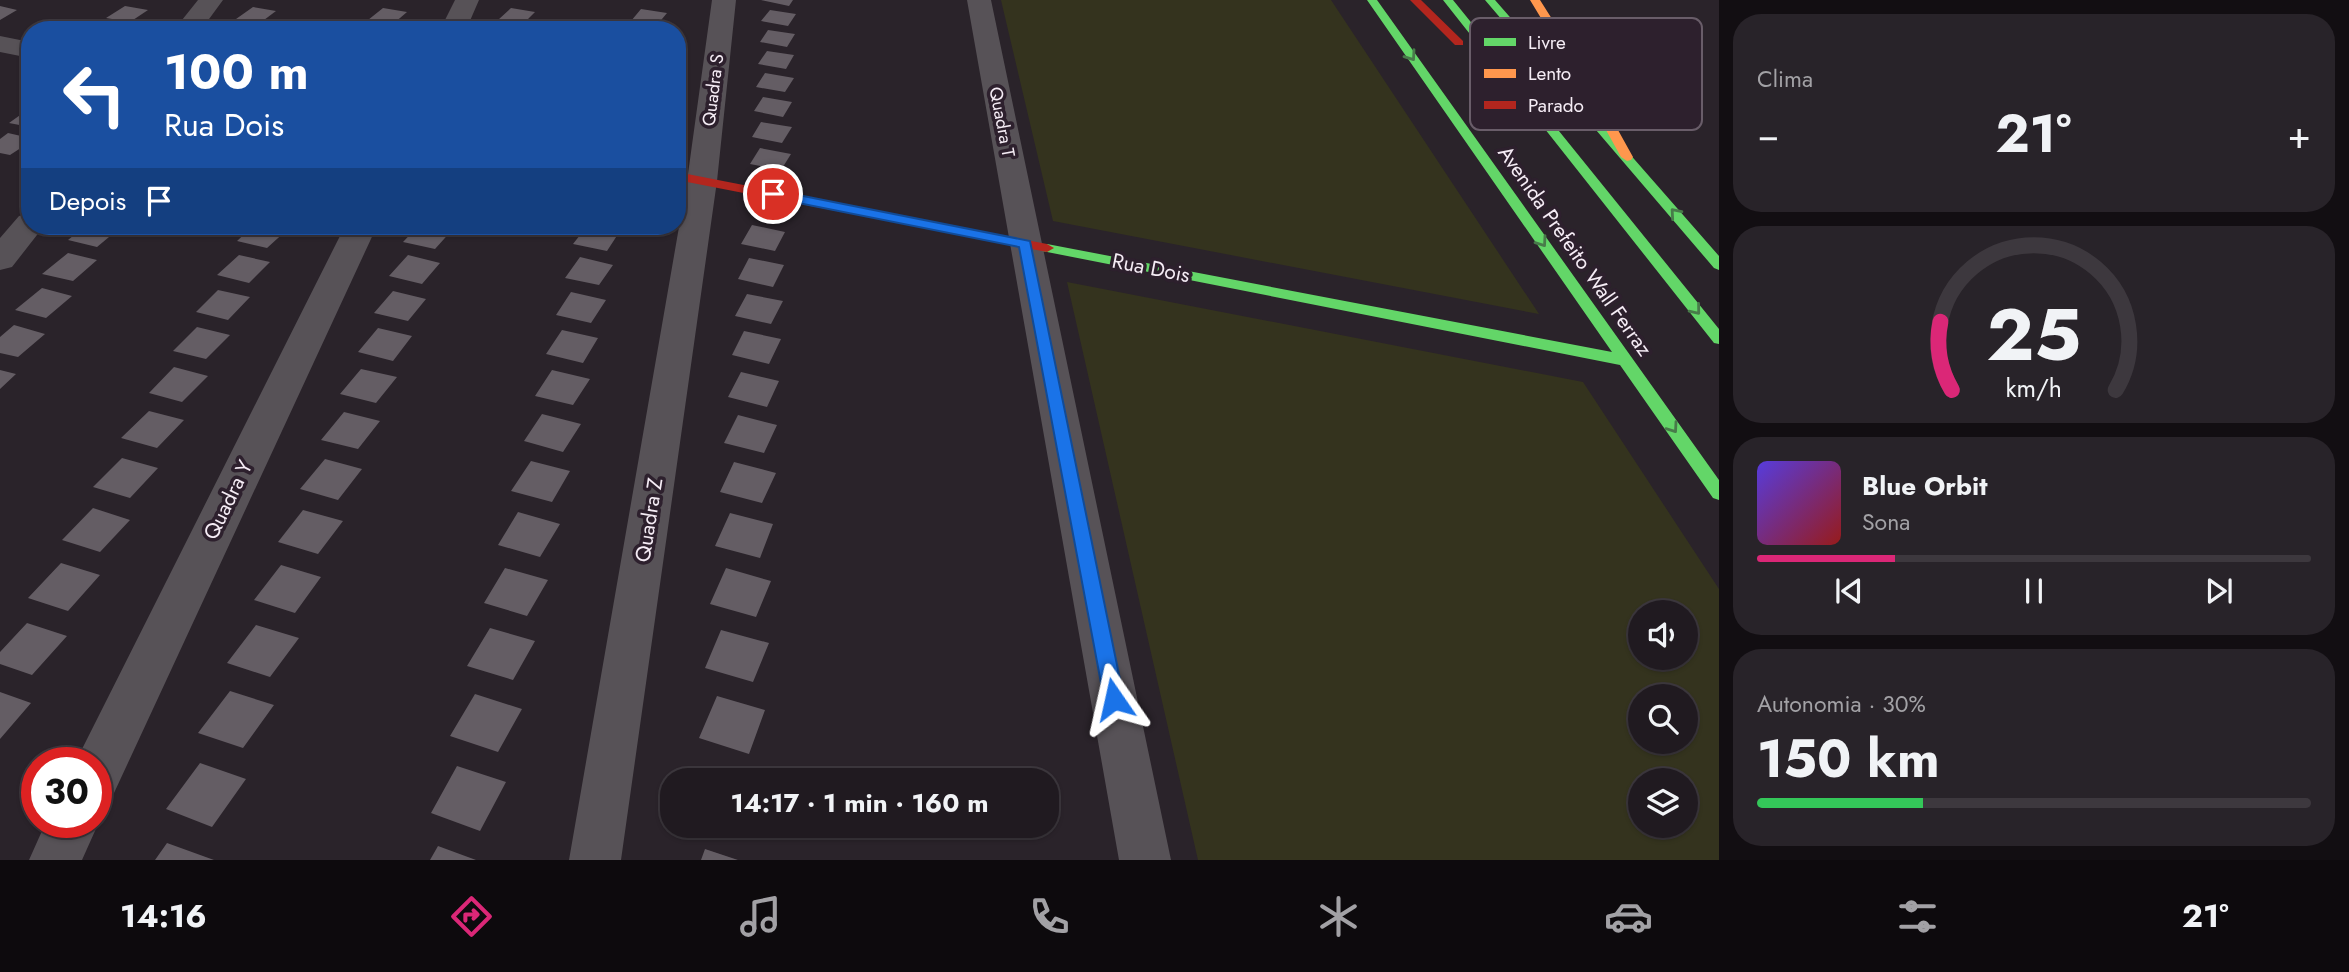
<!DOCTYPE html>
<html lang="pt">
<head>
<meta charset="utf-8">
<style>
	body { margin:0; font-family:Jost,sans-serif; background:#282329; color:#f1f3f6; height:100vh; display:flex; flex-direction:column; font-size:26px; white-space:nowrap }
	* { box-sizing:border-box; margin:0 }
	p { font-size:23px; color:#a2a1a5 }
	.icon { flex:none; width:38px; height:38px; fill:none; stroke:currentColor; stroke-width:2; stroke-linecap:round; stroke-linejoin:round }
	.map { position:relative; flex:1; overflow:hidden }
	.side { display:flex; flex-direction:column; gap:14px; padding:14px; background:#120e12; width:630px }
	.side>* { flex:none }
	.banner { position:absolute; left:21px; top:21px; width:665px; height:214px; border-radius:28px; box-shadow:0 2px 5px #0004,0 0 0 2px #3d383e; background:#1a4fa0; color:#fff; overflow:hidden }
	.buttons { position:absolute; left:1628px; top:600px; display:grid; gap:14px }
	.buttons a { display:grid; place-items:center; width:70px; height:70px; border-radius:50%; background:#201a20; box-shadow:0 2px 5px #0004,0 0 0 2px #3d383e; font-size:35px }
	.speed { position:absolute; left:21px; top:747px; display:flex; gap:14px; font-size:35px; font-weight:700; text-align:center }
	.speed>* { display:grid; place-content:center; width:91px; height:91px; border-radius:50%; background:#201a20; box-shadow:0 2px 5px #0004,0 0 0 2px #3d383e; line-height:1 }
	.speed .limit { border:10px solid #d22; background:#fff; color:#111 }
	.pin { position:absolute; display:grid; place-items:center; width:60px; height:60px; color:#fff; margin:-30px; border:4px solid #fff; border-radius:50%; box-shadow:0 2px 7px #0007 }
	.me { position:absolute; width:77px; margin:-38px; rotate:349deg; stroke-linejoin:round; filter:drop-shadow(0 0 5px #0008) }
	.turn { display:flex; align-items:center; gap:24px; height:147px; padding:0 28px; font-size:32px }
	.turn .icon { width:91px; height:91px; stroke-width:2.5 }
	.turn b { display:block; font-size:49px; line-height:60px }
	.then { display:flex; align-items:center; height:66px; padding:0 28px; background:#0003; gap:14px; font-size:26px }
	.big { font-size:52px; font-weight:700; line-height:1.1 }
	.side .card { flex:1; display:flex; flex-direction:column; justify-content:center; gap:10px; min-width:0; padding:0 24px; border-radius:28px; background:#282329 }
	.side .dial { align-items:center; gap:0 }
	.dial svg { height:182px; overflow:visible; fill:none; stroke:#3d383e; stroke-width:7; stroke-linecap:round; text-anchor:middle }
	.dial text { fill:#f1f3f6; stroke:none }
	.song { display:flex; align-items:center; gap:21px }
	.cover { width:84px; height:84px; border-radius:10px; background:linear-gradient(135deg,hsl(250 70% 55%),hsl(0 70% 35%)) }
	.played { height:7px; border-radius:4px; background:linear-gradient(90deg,#db2777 25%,#3d383e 25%) }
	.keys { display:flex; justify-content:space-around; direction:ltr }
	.heat { display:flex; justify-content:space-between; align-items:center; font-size:38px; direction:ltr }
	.charge { height:10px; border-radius:5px; background:linear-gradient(90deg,#34c759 30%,#3d383e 0) }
	.trip { position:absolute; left:660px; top:768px; width:399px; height:70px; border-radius:28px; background:#201a20; box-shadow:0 2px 5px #0004,0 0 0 2px #3d383e; font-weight:700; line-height:70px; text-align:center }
	.dock { display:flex; height:112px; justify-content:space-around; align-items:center; background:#0d0a0d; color:#a2a1a5 }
	.dock .icon { width:49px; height:49px }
	.dock .on { color:#db2777 }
	.dock b { font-size:32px; color:#f1f3f6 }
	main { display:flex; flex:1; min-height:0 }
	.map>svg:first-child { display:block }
	.green { fill:#34331e; fill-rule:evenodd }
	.building { fill:#645d64 }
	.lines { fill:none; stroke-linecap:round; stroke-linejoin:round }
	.street { fill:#575257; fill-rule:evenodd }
	.fast { fill:#63d668; fill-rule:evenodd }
	.slow { fill:#ff974d; fill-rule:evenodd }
	.jam { fill:#b3261e; fill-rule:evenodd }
	.oneway { stroke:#487b4a }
	.route { fill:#1a73e8; stroke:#114b97; stroke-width:2 }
	.labels { text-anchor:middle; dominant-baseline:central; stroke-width:7; stroke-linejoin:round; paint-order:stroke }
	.far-street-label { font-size:18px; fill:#f5ecf5; stroke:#2d202d }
	.street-label { font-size:21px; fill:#f5ecf5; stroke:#2d202d }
	.key { fill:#2d202d; stroke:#695d69; stroke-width:2 }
	.key-label { font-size:19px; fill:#f5ecf5 }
</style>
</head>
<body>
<main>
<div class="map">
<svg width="1719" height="860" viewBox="0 0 1719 860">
	<rect width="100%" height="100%" fill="#2a232a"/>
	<path class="green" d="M1001 0H1331L1539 314 1053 221Z
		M1067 282 1583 382 1719 589V860H1198ZM1640 612H1685V658H1640ZM1640 696H1685V742H1640ZM1640 780H1685V826H1640Z"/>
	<path class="building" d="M761 0H793L789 6Z
		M0 6 17 10 0 20Z
		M125 6 148 10 130 22 106 18Z
		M253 7 276 11 260 23 236 19Z
		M383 8 407 12 393 24 368 20Z
		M511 8 535 12 523 24 498 20Z
		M641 9 667 13 657 25 631 21Z
		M770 10 796 14 788 26 761 21Z
		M768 30 795 34 787 47 760 42Z
		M767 51 794 55 786 69 758 64Z
		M765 73 794 78 785 92 756 87Z
		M763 97 792 102 783 117 754 111Z
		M30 108V127L9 123Z
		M761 122 792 127 782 143 752 137Z
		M8 133 30 138V142L10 155 0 153V139Z
		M760 148 791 154 781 170 750 164Z
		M752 225 785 232 775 251 741 244Z
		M85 226H114L121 227 97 247 68 240Z
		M253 226H275L288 229 267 248 237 241Z
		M418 226H435L453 229 435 249 403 242Z
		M587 226H596L620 231 607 251 573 244Z
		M68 253 97 260 73 281 42 274Z
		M239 255 270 262 249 283 217 275Z
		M408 255 440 263 422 284 389 276Z
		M580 257 613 265 599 285 565 278Z
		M749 258 784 265 773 287 738 279Z
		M42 288 72 296 46 318 15 310Z
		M218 290 250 297 228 320 196 312Z
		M393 291 426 299 408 321 374 313Z
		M571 292 606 300 591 323 556 315Z
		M747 294 783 301 771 324 735 316Z
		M14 325 45 334 18 357 0 353V337Z
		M197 327 230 335 206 359 173 351Z
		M378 328 412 336 393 361 358 352Z
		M562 330 598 338 583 363 546 354Z
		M744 331 781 339 769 364 732 355Z
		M174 367 208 376 182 402 149 393Z
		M361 369 397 377 376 403 340 394Z
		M0 370 16 374 0 389Z
		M552 370 590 379 573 405 535 396Z
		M741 372 779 381 767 407 728 397Z
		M149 411 184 420 157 448 121 438Z
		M344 412 380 421 358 449 321 440Z
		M542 414 581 424 563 452 524 441Z
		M738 415 777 425 764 453 724 443Z
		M122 458 158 468 130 498 93 487Z
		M325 459 362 469 338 500 300 489Z
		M531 461 570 471 552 502 511 491Z
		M734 462 776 473 762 503 720 492Z
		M93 508 130 520 100 552 62 540Z
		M303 510 343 521 318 554 278 542Z
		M518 512 560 524 540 557 498 545Z
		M730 513 773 524 760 558 715 546Z
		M61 563 100 575 68 611 28 598Z
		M281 565 321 577 295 613 254 600Z
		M505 568 548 580 527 616 484 603Z
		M726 568 771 581 756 617 710 604Z
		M27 623 67 636 32 675 0 664V652Z
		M256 625 299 638 270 677 227 663Z
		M490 628 535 641 513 680 467 666Z
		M721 630 769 643 753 682 705 668Z
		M230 691 274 705 243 748 198 733Z
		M0 692 31 703 0 739Z
		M475 694 522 709 498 752 450 736Z
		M717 696 765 710 749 754 699 738Z
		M200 763 246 779 212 827 166 809Z
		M457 766 506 782 480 831 431 813Z
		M711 768 748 780H706Z
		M167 843 214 860H155Z
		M438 846 476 860H430Z
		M705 849 738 860H701Z"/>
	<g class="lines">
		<path class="street" d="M198 0H223L201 30H174Z
			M455 0H479L466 30H440Z
			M712 0H736L717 181 621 860H569L687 181Z
			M967 0H991L1171 860H1119Z
			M0 36 30 42V58L0 52Z
			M30 213V226H44L12 267 0 270V238L19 216Z
			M345 226H377L114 793 96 800V763H76L78 757Z
			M96 816 99 822 82 860H29L46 822H96Z"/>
		<path class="fast" d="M1367 0H1377L1719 480V500L1713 498 1620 365 1042 251 1040 248 1047 244 1612 352Z
			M1443 0H1453L1719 329V344L1714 343Z
			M1485 0H1495L1719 256V270L1714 268Z"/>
		<path class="slow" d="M1530 0H1540L1588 76 1633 157 1631 160 1627 161 1621 157 1576 76Z"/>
		<path class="jam" d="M1410 0H1421L1463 41V45H1455Z
			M677 172 1047 244 1054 248 1047 252 677 180Z"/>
	</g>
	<defs><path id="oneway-chevron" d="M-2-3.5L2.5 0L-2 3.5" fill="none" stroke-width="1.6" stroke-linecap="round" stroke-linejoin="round" transform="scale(1.75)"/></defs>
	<g class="oneway">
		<use href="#oneway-chevron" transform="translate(1411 56) rotate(55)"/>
		<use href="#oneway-chevron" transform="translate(1675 213) rotate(-131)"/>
		<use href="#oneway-chevron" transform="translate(1542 242) rotate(55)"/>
		<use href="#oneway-chevron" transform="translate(1696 310) rotate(51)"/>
		<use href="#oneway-chevron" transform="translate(1673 428) rotate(55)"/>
	</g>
	<path class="route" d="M773 190 1030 241 1124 699 1121 706 1114 709 1107 706 1104 699 1019 247 768 197V191Z"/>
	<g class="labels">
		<g class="far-street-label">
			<text transform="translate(713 90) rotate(-83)">Quadra S</text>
			<text transform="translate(1002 122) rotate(79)">Quadra T</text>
		</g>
		<g class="street-label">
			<text transform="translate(1575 251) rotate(55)">Avenida Prefeito Wall Ferraz</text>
			<text transform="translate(1151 268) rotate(11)">Rua Dois</text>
			<text transform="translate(228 500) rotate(-64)">Quadra Y</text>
			<text transform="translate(649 520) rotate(-81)">Quadra Z</text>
		</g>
	</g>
	<rect x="1470" y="18" width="232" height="112" rx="10" class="key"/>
	<rect x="1484" y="38" width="32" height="8" fill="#63d668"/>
	<rect x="1484" y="69" width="32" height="9" fill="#ff974d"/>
	<rect x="1484" y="101" width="32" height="8" fill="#b3261e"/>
	<g class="key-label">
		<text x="1528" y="49">Livre</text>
		<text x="1528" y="80">Lento</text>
		<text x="1528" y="112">Parado</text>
	</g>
</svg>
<div class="buttons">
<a><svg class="icon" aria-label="sound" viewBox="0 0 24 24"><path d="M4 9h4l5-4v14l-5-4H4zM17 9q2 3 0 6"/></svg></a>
<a><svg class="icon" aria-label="search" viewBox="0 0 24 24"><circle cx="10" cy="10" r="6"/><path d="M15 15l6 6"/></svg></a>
<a><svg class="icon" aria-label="layers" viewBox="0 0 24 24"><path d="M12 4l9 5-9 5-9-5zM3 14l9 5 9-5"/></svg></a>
</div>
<div class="speed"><div class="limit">30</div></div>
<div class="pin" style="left:773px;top:194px;background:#d93025"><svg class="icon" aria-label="arrive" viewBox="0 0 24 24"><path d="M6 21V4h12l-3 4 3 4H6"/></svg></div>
<svg class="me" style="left:1114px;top:699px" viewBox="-20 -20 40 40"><path d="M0-17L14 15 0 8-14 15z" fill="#1a73e8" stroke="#fff" stroke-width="4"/></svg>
<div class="trip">14:17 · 1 min · 160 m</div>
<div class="banner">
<div class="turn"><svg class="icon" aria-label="left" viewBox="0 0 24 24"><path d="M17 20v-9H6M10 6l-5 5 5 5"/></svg><div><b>100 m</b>Rua Dois</div></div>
<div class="then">Depois<svg class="icon" aria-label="arrive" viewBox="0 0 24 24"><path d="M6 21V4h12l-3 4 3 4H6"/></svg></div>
</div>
</div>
<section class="side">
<div class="card"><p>Clima</p>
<div class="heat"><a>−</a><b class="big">21°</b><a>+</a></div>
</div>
<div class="card dial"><svg viewBox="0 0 100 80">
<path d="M14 69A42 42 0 1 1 86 69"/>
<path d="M14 69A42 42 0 0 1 9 39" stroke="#db2777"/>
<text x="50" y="56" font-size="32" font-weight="700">25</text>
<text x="50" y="72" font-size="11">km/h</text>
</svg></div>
<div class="card">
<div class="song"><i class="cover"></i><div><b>Blue Orbit</b><p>Sona</p></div></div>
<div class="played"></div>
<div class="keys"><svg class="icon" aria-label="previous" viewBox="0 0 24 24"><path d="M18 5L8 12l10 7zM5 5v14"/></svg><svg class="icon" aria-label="pause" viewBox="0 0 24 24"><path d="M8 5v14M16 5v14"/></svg><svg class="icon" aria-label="next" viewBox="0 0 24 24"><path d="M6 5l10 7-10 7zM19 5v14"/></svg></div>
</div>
<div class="card"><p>Autonomia · 30%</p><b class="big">150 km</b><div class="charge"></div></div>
</section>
</main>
<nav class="dock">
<b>14:16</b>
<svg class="icon on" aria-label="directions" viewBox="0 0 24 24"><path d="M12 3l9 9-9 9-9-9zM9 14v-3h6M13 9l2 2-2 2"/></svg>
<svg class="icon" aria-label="music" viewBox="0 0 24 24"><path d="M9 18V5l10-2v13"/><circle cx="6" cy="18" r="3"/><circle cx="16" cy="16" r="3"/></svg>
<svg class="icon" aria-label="phone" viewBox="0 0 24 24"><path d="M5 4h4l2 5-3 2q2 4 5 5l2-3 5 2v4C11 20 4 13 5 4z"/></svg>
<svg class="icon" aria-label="climate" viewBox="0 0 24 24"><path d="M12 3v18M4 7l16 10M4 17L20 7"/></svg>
<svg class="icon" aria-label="car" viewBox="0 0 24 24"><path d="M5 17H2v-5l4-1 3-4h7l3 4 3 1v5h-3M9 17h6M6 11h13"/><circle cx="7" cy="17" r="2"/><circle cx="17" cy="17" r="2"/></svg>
<svg class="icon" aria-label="filters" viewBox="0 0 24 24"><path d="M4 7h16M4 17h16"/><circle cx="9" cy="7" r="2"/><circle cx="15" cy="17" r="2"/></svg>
<b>21°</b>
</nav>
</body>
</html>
